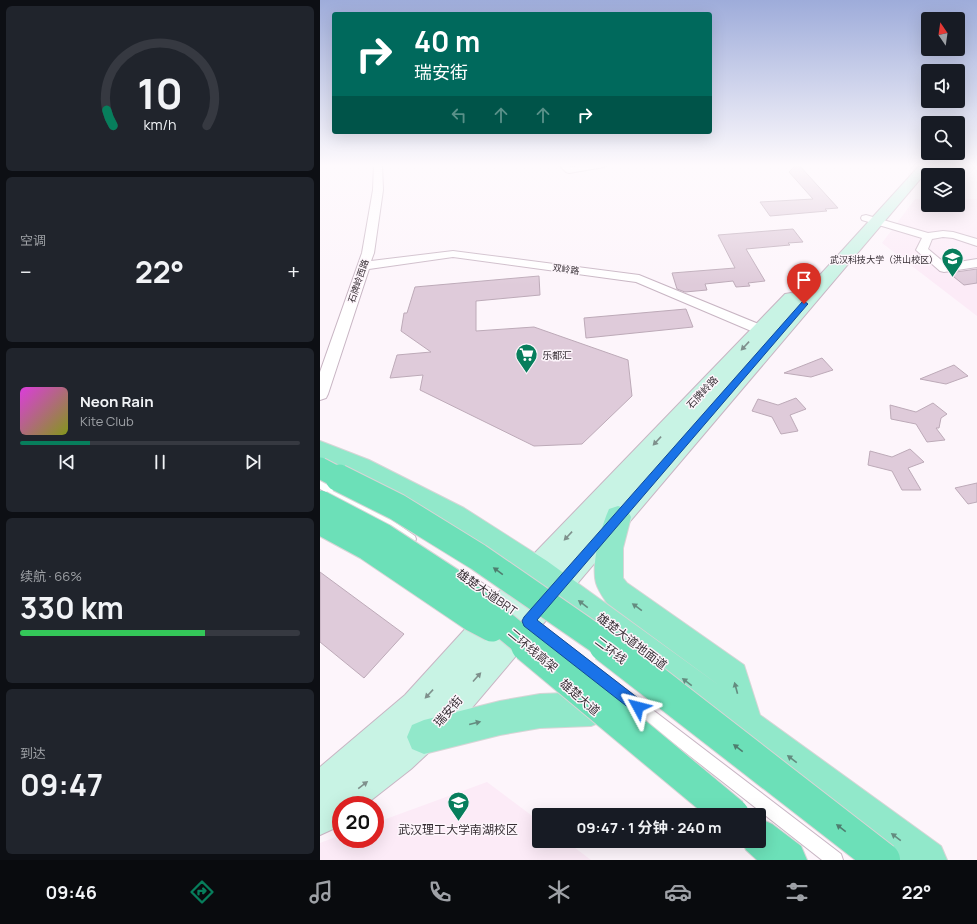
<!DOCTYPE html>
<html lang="zh">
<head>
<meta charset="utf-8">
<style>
	body { margin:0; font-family:Manrope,"Noto Sans SC",sans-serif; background:#20242c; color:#f1f3f6; height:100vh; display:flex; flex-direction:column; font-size:15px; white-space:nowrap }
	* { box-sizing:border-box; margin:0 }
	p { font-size:13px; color:#9ea1a6 }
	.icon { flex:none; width:22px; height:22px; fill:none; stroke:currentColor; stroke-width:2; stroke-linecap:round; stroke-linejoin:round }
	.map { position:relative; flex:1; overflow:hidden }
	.side { display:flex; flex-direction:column; gap:6px; padding:6px; background:#0d0f14; width:320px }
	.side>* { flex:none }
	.guide { position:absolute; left:12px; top:12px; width:380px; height:122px; border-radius:4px; box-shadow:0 4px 16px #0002; background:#00695c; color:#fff; overflow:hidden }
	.needle { width:26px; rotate:347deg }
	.fabs { position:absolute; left:601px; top:12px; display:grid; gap:8px }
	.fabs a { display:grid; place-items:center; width:44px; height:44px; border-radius:4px; background:#171b24; box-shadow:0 4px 16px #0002; font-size:20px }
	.speed { position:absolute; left:12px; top:796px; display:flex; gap:8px; font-size:20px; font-weight:700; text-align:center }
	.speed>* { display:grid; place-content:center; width:52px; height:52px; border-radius:50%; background:#171b24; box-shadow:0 4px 16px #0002; line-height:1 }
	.speed .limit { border:6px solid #d22; background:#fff; color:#111 }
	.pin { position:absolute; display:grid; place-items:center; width:34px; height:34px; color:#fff; margin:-41px -17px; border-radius:50% 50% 50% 0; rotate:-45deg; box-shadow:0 0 4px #0007 }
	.pin .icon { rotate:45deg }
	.me { position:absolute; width:44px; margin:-22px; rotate:308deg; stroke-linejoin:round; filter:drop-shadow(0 0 3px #0008) }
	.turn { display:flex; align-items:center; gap:14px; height:84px; padding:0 16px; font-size:18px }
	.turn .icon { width:52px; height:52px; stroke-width:2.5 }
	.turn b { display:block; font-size:28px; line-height:34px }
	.lanes { display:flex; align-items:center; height:38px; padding:0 16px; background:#0003; justify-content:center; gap:20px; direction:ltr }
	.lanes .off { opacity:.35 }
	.big { font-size:30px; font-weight:700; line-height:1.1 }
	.side .tile { flex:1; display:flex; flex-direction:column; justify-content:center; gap:6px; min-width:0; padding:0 14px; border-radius:6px; background:#20242c }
	.side .dial { align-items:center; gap:0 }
	.dial svg { height:104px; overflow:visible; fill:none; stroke:#363941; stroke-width:7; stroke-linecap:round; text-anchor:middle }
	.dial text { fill:#f1f3f6; stroke:none }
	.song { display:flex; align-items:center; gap:12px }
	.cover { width:48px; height:48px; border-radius:6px; background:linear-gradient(135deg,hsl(300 70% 55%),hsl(70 70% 35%)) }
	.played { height:4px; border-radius:2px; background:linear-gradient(90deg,#077e5c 25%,#363941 25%) }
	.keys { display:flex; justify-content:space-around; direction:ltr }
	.heat { display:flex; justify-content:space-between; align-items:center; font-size:22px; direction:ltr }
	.charge { height:6px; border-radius:3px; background:linear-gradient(90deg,#34c759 66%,#363941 0) }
	.trip { position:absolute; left:212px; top:808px; width:234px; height:40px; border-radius:4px; background:#171b24; box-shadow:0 4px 16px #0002; font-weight:700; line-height:40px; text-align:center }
	.dock { display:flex; height:64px; justify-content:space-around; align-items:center; background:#090b0e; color:#9ea1a6 }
	.dock .icon { width:28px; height:28px }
	.dock .active { color:#077e5c }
	.dock b { font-size:18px; color:#f1f3f6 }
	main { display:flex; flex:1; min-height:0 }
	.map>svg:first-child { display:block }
	.built { fill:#fcebf7 }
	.building { fill:#dfcbda; stroke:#bdaab8 }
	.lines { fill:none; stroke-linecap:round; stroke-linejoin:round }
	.service-casing { stroke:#c8b5c3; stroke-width:2 }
	.minor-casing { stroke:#c8b5c3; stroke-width:2 }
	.secondary-casing { stroke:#c8b5c3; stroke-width:2 }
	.primary-casing { stroke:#d7d5d6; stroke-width:2 }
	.trunk-casing { stroke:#d7d5d6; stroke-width:2 }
	.service { fill:#fff; fill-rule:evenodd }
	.minor { fill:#fff; fill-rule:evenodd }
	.secondary { fill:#c8f3e4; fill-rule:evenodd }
	.primary { fill:#91e8ca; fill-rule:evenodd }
	.trunk { fill:#6ce0b8; fill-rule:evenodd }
	.trunk-bridge-far2-casing { stroke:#d7d5d6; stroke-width:23; stroke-linecap:butt }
	.trunk-bridge-far1-casing { stroke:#d7d5d6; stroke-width:29; stroke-linecap:butt }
	.trunk-bridge-casing { stroke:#d7d5d6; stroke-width:36; stroke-linecap:butt }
	.trunk-bridge-far2 { stroke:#6ce0b8; stroke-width:21 }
	.trunk-bridge-far1 { stroke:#6ce0b8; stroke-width:27 }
	.trunk-bridge { stroke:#6ce0b8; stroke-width:34 }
	.oneway { fill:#7f908c }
	.oneway2 { fill:#4e7e6f }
	.oneway3 { fill:#648b7f }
	.route { fill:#1a73e8; stroke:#114b97 }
	.labels { text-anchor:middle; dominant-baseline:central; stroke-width:3; stroke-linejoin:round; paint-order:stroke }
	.far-poi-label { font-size:9px; fill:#362e34; stroke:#fdf5fb; text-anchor:end }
	.far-street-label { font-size:9px; fill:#362e34; stroke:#fdf5fb }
	.poi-label { font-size:10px; fill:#362e34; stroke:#fdf5fb; text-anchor:start }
	.street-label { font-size:10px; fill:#362e34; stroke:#fdf5fb }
	.near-street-label { font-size:12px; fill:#362e34; stroke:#fdf5fb }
	.near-poi-label { font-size:12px; fill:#362e34; stroke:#fdf5fb }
</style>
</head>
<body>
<main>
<section class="side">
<div class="tile dial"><svg viewBox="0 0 100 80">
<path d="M14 69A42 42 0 1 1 86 69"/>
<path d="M14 69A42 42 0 0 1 9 57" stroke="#077e5c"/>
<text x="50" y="56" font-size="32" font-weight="700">10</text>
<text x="50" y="72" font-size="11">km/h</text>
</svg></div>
<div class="tile"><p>空调</p>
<div class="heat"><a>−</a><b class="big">22°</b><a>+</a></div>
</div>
<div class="tile">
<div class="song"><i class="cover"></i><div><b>Neon Rain</b><p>Kite Club</p></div></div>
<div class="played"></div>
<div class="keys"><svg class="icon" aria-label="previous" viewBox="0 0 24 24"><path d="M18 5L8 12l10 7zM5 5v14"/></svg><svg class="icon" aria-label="pause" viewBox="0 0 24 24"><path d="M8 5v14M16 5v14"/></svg><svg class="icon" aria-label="next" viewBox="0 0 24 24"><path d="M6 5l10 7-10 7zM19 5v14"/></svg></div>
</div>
<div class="tile"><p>续航 · 66%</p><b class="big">330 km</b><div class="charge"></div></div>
<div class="tile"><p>到达</p><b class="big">09:47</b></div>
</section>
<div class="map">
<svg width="657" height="860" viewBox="0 0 657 860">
	<rect width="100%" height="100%" fill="#fdf5fb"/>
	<path class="built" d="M595 199H608V205H638V199H657V316L562 243Z
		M167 782 219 821V841H246L271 860H0V843L21 835V839H55V823Z"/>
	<path class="building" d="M477 164H478L518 208 505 209 507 211 450 216 440 202 493 199 469 172Z
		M473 229 483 242 468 243 470 245 426 249 445 281 428 283 430 286 416 287 413 281 385 284 387 290 365 292 357 289 352 273 415 268 398 235Z
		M657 269V283L644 285 629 273Z
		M219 276 220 295 156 301V331L214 327 308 360 312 396 262 444 214 446 100 390 103 375 70 378 77 355 111 352 81 331 84 313H87L95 287Z
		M366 309 373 327 266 338 264 318Z
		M502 358 513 370 491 377 464 373Z
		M634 365 648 376 626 384 600 379Z
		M476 398 486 409 470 415 478 431 461 434 452 417 432 411 438 399 458 405Z
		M613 403 627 414 621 418 619 428H616L625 440 607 442 596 424 571 419 570 405 596 412Z
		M590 449 604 462 588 468 601 490H582L572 471 548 465 550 451 572 457Z
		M657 483V502L648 504 635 488Z
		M0 572 84 634 44 678 0 642Z"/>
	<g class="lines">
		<defs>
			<path id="service" d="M0 480 50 505 95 536 96 539 95 542 91 544 87 542 42 511 0 489Z
				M144 571 187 599 189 603 187 607 183 609 179 607 140 580 138 576 140 572Z
				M210 617 214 619 521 854 523 860H502L206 627 204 623 206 619Z"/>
			<path id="minor" d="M54 164H62L63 190 54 253 51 261 133 251 319 275 446 327 448 330 446 333 441 334 436 333 316 282 133 257 49 269 8 394 6 398 0 400V372L42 253 53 190Z
				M238 164H248L251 167 267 164H288L284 167 249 173 246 172Z
				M546 215 608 233 623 231 633 232 657 239V246L633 238 623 237 612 239 608 249 626 264 657 259V267L624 272 620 271 596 250 602 238 542 220 541 218 542 216Z"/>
			<path id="secondary" d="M601 164H613L134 729 91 769 45 805H21V823L13 829 0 835V767L85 695 207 561 465 294 471 293 477 294 479 298Z"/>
			<path id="primary" d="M0 441 49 460 144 508 227 561 400 686 287 603C283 597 278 590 276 583 271 564 281 527 289 509L298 506 307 509 311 517 303 548V578L307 583 424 665 440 715 621 846 627 860H575L207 579 126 524 33 474 0 460Z
				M271 692 283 697 288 709 283 721 271 726 220 728 180 735 104 754 92 749 87 737 92 725 104 720 180 701 220 694Z"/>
			<path id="trunk" d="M439 818 452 824 481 846 487 860H437L426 850 422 841H439Z"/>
		</defs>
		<use href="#service" class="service-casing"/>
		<use href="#minor" class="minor-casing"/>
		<use href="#secondary" class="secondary-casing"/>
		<use href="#primary" class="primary-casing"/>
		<use href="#trunk" class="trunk-casing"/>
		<use href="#service" class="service"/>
		<use href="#minor" class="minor"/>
		<use href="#secondary" class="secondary"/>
		<use href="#primary" class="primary"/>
		<use href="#trunk" class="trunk"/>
		<defs>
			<path id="trunk-bridge-far2" d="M0 468 21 479"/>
			<path id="trunk-bridge-far1" d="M19 478 77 507 158 557 287 646
				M0 504 63 537 132 582 209 646
				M0 521 48 547 153 618 172 628"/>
			<path id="trunk-bridge" d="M208 645 412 815
				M286 645 563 860"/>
		</defs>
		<use href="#trunk-bridge-far2" class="trunk-bridge-far2-casing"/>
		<use href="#trunk-bridge-far1" class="trunk-bridge-far1-casing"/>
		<use href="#trunk-bridge" class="trunk-bridge-casing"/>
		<use href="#trunk-bridge-far2" class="trunk-bridge-far2"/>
		<use href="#trunk-bridge-far1" class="trunk-bridge-far1"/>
		<use href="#trunk-bridge" class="trunk-bridge"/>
	</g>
	<defs><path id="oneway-solid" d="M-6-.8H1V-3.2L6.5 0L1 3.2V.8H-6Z"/></defs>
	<g class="oneway">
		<use href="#oneway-solid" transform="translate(425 346) rotate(133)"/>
		<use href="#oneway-solid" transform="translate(337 441) rotate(133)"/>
		<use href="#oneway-solid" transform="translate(248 536) rotate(133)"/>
		<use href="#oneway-solid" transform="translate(157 677) rotate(-48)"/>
		<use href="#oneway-solid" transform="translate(109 694) rotate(133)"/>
		<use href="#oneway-solid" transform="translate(43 785) rotate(-37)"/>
	</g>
	<g class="oneway2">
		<use href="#oneway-solid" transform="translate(178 571) rotate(-144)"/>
		<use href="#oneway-solid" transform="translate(418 748) rotate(-142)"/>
		<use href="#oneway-solid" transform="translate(521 828) rotate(-142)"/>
	</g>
	<g class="oneway3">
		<use href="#oneway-solid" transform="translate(263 604) rotate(-143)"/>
		<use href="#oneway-solid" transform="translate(317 607) rotate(-144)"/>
		<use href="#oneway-solid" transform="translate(367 682) rotate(-143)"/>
		<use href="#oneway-solid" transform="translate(416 688) rotate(-105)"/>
		<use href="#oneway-solid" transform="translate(155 723) rotate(-14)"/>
		<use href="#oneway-solid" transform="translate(472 759) rotate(-143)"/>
		<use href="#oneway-solid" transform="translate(576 837) rotate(-143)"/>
	</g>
	<linearGradient id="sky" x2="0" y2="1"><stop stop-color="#9eacda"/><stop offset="0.58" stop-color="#fefafd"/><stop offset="1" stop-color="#fefafd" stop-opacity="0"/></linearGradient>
	<rect width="657" height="285" fill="url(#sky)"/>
	<path class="route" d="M484 301 488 304 487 305 217 620 323 702 325 707 323 712 318 714 314 712 204 626 202 621 204 617 482 302Z"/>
	<defs>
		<symbol id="university-pin" viewBox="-11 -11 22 30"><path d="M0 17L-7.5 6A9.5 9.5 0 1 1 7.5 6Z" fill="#077e5c" stroke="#fdf5fb"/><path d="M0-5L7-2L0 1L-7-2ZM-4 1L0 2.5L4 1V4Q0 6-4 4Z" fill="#fff"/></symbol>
		<symbol id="supermarket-pin" viewBox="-11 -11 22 30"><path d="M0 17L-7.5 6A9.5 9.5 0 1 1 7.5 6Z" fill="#077e5c" stroke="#fdf5fb"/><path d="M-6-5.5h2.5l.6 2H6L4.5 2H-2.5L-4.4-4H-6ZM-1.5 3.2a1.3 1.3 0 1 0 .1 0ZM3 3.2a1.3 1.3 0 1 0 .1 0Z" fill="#fff"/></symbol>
	</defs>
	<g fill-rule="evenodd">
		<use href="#university-pin" x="620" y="246" width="25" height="34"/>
		<use href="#supermarket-pin" x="194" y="342" width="25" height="34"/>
		<use href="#university-pin" x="126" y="790" width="25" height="34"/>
	</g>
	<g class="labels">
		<g class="far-poi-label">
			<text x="618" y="259">武汉科技大学（洪山校区）</text>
		</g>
		<g class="far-street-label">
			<text transform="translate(246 269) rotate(8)">双岭路</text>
			<text transform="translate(38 281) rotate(-71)">石牌岭西路</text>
		</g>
		<g class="poi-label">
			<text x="222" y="355">乐都汇</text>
		</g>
		<g class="street-label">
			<text transform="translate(382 392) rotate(-47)">石牌岭路</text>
		</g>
		<g class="near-street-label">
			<text transform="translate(167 592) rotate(35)">雄楚大道BRT</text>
			<text transform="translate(312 641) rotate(37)">雄楚大道地面道</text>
			<text transform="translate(213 650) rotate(40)">二环线高架</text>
			<text transform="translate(291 650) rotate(37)">二环线</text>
			<text transform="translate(260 697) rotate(41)">雄楚大道</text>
			<text transform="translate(128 711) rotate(-49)">瑞安街</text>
		</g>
		<g class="near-poi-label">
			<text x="138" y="829">武汉理工大学南湖校区</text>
		</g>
	</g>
</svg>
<div class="fabs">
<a><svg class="needle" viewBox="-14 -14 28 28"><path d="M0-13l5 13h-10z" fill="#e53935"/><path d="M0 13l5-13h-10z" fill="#9ea1a6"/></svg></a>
<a><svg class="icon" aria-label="sound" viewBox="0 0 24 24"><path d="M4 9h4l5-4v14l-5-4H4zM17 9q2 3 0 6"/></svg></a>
<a><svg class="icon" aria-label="search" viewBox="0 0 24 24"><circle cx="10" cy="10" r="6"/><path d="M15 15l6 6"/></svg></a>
<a><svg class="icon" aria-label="layers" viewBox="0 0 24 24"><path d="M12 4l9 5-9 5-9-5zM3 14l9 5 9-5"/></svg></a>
</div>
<div class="speed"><div class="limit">20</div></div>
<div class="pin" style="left:484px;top:304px;background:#d93025"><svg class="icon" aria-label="arrive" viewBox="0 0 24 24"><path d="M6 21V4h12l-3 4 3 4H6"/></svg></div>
<svg class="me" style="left:318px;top:707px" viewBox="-20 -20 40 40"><path d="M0-17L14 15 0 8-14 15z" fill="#1a73e8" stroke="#fff" stroke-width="4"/></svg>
<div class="trip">09:47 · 1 分钟 · 240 m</div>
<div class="guide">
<div class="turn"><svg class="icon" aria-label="right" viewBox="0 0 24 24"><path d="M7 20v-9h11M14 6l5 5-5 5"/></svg><div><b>40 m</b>瑞安街</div></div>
<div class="lanes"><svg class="icon off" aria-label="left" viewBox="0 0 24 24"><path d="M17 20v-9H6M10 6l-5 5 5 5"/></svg><svg class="icon off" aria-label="ahead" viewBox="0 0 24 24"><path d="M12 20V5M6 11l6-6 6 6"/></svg><svg class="icon off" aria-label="ahead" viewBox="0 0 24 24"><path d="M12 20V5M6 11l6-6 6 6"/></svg><svg class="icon" aria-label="right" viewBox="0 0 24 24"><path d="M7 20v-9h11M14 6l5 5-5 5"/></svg></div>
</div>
</div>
</main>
<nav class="dock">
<b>09:46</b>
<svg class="icon active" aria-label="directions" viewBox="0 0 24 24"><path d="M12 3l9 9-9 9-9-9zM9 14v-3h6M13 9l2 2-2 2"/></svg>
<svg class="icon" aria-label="music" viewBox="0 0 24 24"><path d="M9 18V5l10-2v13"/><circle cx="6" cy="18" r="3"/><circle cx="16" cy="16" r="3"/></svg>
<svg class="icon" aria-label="phone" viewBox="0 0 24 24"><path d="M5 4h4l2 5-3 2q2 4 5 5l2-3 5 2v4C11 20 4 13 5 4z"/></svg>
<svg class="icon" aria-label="climate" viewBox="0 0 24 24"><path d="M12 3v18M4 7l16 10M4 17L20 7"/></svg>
<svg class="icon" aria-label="car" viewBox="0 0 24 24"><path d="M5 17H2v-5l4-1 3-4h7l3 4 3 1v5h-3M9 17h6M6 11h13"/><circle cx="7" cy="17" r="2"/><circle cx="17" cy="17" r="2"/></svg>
<svg class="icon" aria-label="filters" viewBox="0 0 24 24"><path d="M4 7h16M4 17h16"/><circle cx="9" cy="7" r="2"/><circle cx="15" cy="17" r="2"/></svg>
<b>22°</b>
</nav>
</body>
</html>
